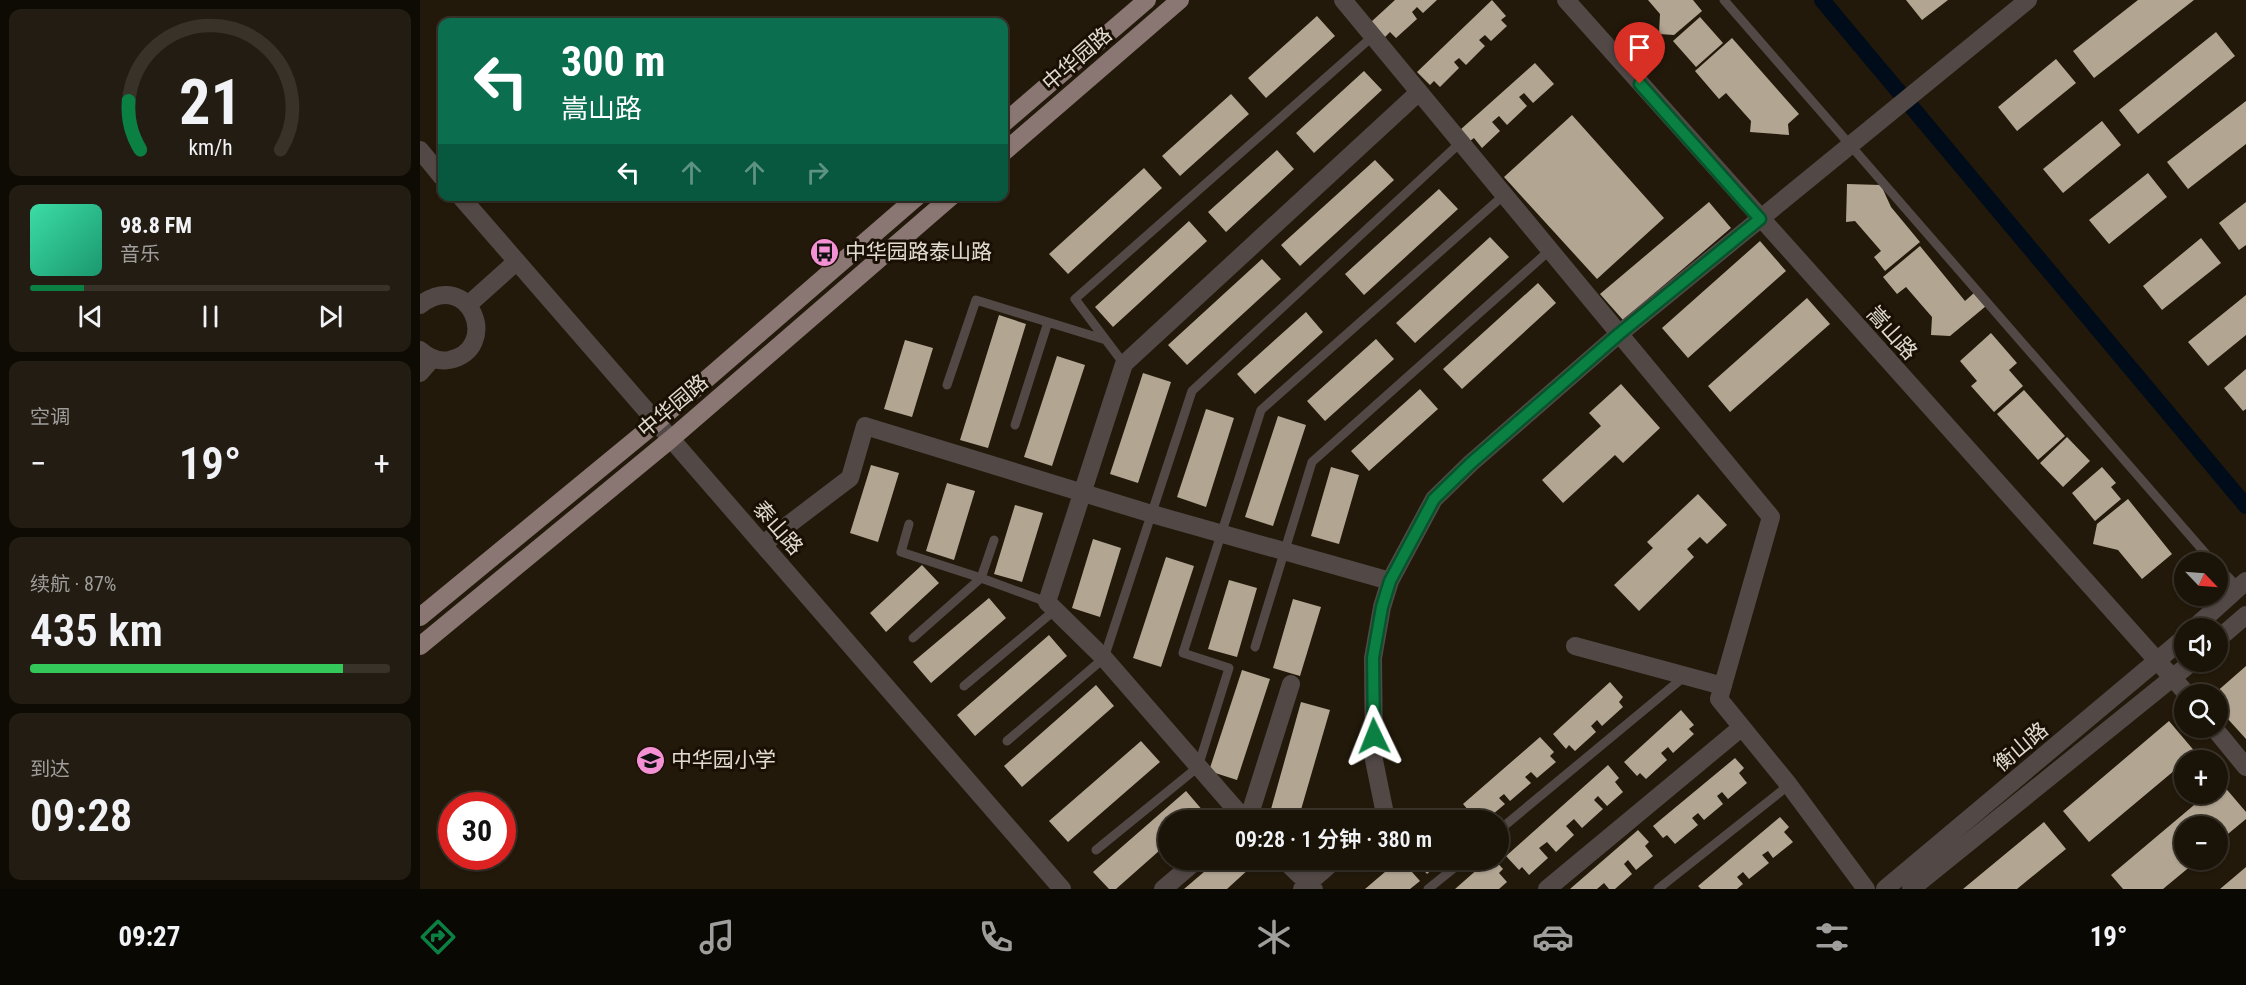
<!DOCTYPE html>
<html lang="zh">
<head>
<meta charset="utf-8">
<style>
	body { margin:0; font-family:"Roboto Condensed","Noto Sans SC",sans-serif; background:#231c12; color:#f1f3f6; height:100vh; display:flex; flex-direction:column; font-size:22px; white-space:nowrap }
	* { box-sizing:border-box; margin:0 }
	p { font-size:20px; color:#9f9e9c }
	.icon { flex:none; width:33px; height:33px; fill:none; stroke:currentColor; stroke-width:2; stroke-linecap:round; stroke-linejoin:round }
	.map { position:relative; flex:1; overflow:hidden }
	.side { display:flex; flex-direction:column; gap:9px; padding:9px; background:#0e0a04; width:420px }
	.side>* { flex:none }
	.hud { position:absolute; left:18px; top:18px; width:570px; height:183px; border-radius:12px; box-shadow:0 2px 4px #0004,0 0 0 2px #383229; background:#0b6e4f; color:#fff; overflow:hidden }
	.needle { width:39px; rotate:115deg }
	.buttons { position:absolute; left:1754px; top:552px; display:grid; gap:12px }
	.buttons a { display:grid; place-items:center; width:54px; height:54px; border-radius:50%; background:#1a1308; box-shadow:0 2px 4px #0004,0 0 0 2px #383229; font-size:30px }
	.speed { position:absolute; left:18px; top:792px; display:flex; gap:12px; font-size:30px; font-weight:700; text-align:center }
	.speed>* { display:grid; place-content:center; width:78px; height:78px; border-radius:50%; background:#1a1308; box-shadow:0 2px 4px #0004,0 0 0 2px #383229; line-height:1 }
	.speed .limit { border:9px solid #d22; background:#fff; color:#111 }
	.pin { position:absolute; display:grid; place-items:center; width:51px; height:51px; color:#fff; margin:-62px -26px; border-radius:50% 50% 50% 0; rotate:-45deg; box-shadow:0 0 6px #0007 }
	.pin .icon { rotate:45deg }
	.me { position:absolute; width:66px; margin:-33px; rotate:358deg; stroke-linejoin:round; filter:drop-shadow(0 0 4px #0008) }
	.turn { display:flex; align-items:center; gap:21px; height:126px; padding:0 24px; font-size:27px }
	.turn .icon { width:78px; height:78px; stroke-width:2.5 }
	.turn b { display:block; font-size:42px; line-height:51px }
	.lanes { display:flex; align-items:center; height:57px; padding:0 24px; background:#0003; justify-content:center; gap:30px; direction:ltr }
	.lanes .off { opacity:.35 }
	.big { font-size:45px; font-weight:600; line-height:1.1 }
	.side .card { flex:1; display:flex; flex-direction:column; justify-content:center; gap:9px; min-width:0; padding:0 21px; border-radius:12px; background:#231c12 }
	.side .dial { align-items:center; gap:0 }
	.dial svg { height:156px; overflow:visible; fill:none; stroke:#383229; stroke-width:7; stroke-linecap:round; text-anchor:middle }
	.dial text { fill:#f1f3f6; stroke:none }
	.song { display:flex; align-items:center; gap:18px }
	.cover { width:72px; height:72px; border-radius:9px; background:linear-gradient(135deg,hsl(160 70% 55%),hsl(160 70% 35%)) }
	.played { height:6px; border-radius:3px; background:linear-gradient(90deg,#0b8043 15%,#383229 15%) }
	.keys { display:flex; justify-content:space-around; direction:ltr }
	.heat { display:flex; justify-content:space-between; align-items:center; font-size:33px; direction:ltr }
	.charge { height:9px; border-radius:4px; background:linear-gradient(90deg,#34c759 87%,#383229 0) }
	.trip { position:absolute; left:738px; top:810px; width:351px; height:60px; border-radius:30px; background:#1a1308; box-shadow:0 2px 4px #0004,0 0 0 2px #383229; font-weight:600; line-height:60px; text-align:center }
	.dock { display:flex; height:96px; justify-content:space-around; align-items:center; background:#0a0803; color:#9f9e9c }
	.dock .icon { width:42px; height:42px }
	.dock .current { color:#0b8043 }
	.dock b { font-size:27px; color:#f1f3f6 }
	main { display:flex; flex:1; min-height:0 }
	.map>svg:first-child { display:block }
	.lines { fill:none; stroke-linecap:round; stroke-linejoin:round }
	.canal { stroke:#000c19; stroke-width:16 }
	.building { fill:#b2a693 }
	.service { stroke:#524947; stroke-width:9 }
	.minor { stroke:#524947; stroke-width:18 }
	.tertiary { stroke:#524947; stroke-width:18 }
	.primary { stroke:#8a7673; stroke-width:18 }
	.route-casing { stroke:#07532c; stroke-width:15 }
	.route { stroke:#0b8043; stroke-width:10 }
	.labels { text-anchor:middle; dominant-baseline:central; stroke-width:6; stroke-linejoin:round; paint-order:stroke }
	.street-label { font-size:21px; fill:#e0dad0; stroke:#191003 }
	.poi-label { font-size:21px; fill:#e0dad0; stroke:#191003; text-anchor:start }
</style>
</head>
<body>
<main>
<section class="side">
<div class="card dial"><svg viewBox="0 0 100 80">
<path d="M14 69A42 42 0 1 1 86 69"/>
<path d="M14 69A42 42 0 0 1 8 44" stroke="#0b8043"/>
<text x="50" y="56" font-size="32" font-weight="700">21</text>
<text x="50" y="72" font-size="11">km/h</text>
</svg></div>
<div class="card">
<div class="song"><i class="cover"></i><div><b>98.8 FM</b><p>音乐</p></div></div>
<div class="played"></div>
<div class="keys"><svg class="icon" aria-label="previous" viewBox="0 0 24 24"><path d="M18 5L8 12l10 7zM5 5v14"/></svg><svg class="icon" aria-label="pause" viewBox="0 0 24 24"><path d="M8 5v14M16 5v14"/></svg><svg class="icon" aria-label="next" viewBox="0 0 24 24"><path d="M6 5l10 7-10 7zM19 5v14"/></svg></div>
</div>
<div class="card"><p>空调</p>
<div class="heat"><a>−</a><b class="big">19°</b><a>+</a></div>
</div>
<div class="card"><p>续航 · 87%</p><b class="big">435 km</b><div class="charge"></div></div>
<div class="card"><p>到达</p><b class="big">09:28</b></div>
</section>
<div class="map">
<svg width="1826" height="889" viewBox="0 0 1826 889">
	<rect width="100%" height="100%" fill="#22190a"/>
	<g class="lines">
		<path class="canal" d="M1402 0 1826 506"/>
	</g>
	<path class="building" d="M975 0H1017L1003 13 997 7 992 12 997 19 976 38 970 32 965 37 951 22Z
		M1072 0 1086 16 1081 20 1087 26 1071 41 1065 35 1059 40 1065 46 1046 65 1039 58 1034 62 1039 68 1020 87 1014 81 1010 85 997 72Z
		M1228 0H1273L1282 11 1254 35 1239 34 1240 14Z
		M1486 0H1528L1502 20Z
		M1718 0H1774L1674 78 1653 51Z
		M897 16 915 36 846 98 828 78Z
		M1280 17 1303 43 1276 67 1253 41Z
		M1796 32 1815 56 1718 134 1699 110Z
		M1312 38 1379 114 1368 124 1369 135 1330 132 1331 121 1306 93 1299 99 1275 71Z
		M1636 59 1656 83 1597 131 1578 107Z
		M1115 63 1134 84 1113 103 1104 93 1099 97 1107 106 1087 125 1079 116 1072 122 1080 131 1062 148 1054 138 1050 141 1040 130Z
		M944 71 962 90 894 153 876 133Z
		M811 94 829 114 760 176 742 156Z
		M1826 101V144L1768 189 1747 162Z
		M1152 115 1244 218 1177 279 1084 177Z
		M1682 121 1701 145 1643 193 1623 169Z
		M857 150 874 169 806 232 788 212Z
		M955 160 974 180 880 266 861 245Z
		M724 168 742 188 648 274 629 254Z
		M1728 173 1747 197 1689 244 1669 220Z
		M1427 184 1461 185 1471 207 1500 242 1465 271 1454 257 1461 251 1435 221 1426 222Z
		M1019 189 1038 209 944 295 925 274Z
		M1289 202 1311 228 1203 320 1180 294Z
		M1826 202V245L1819 250 1799 223Z
		M769 221 787 241 693 327 675 307Z
		M1070 237 1089 257 995 343 976 323Z
		M1781 238 1801 263 1742 310 1723 286Z
		M1340 241 1366 271 1268 358 1242 328Z
		M1500 246 1545 301 1554 293 1566 306 1530 336 1511 335 1512 317 1486 287 1477 294 1463 277Z
		M842 259 861 279 767 365 748 345Z
		M1118 283 1136 303 1042 389 1023 369Z
		M1826 295V335L1788 366 1768 342Z
		M1387 298 1410 324 1310 412 1288 386Z
		M886 312 903 332 835 394 817 374Z
		M579 315 606 324 568 448 540 440Z
		M1571 333 1597 363 1589 370 1603 386 1574 412 1551 386 1557 381 1540 361Z
		M956 339 974 359 905 421 887 401Z
		M485 340 513 348 492 417 464 409Z
		M637 356 665 365 632 466 604 457Z
		M1826 369V409L1823 411 1804 388Z
		M723 373 751 382 718 483 690 474Z
		M1201 384 1240 428 1203 463 1195 455 1143 503 1122 480 1181 426 1169 413Z
		M1000 389 1018 409 949 471 931 451Z
		M1604 390 1645 436 1618 460 1577 414Z
		M786 409 814 418 786 507 757 497Z
		M858 416 886 425 853 526 825 517Z
		M1647 437 1670 461 1643 487 1620 463Z
		M451 465 479 473 458 542 430 533Z
		M911 467 939 475 919 544 891 536Z
		M1682 467 1696 483 1691 487 1701 499 1675 521 1652 493Z
		M527 483 555 491 534 560 506 551Z
		M1278 494 1307 525 1287 544 1280 537 1267 549 1274 557 1219 611 1194 585 1233 548 1227 542Z
		M1708 499 1752 554 1722 579 1698 550 1673 544 1677 524Z
		M595 505 623 513 602 582 574 574Z
		M673 539 701 548 680 617 652 608Z
		M746 557 774 566 741 667 713 658Z
		M502 565 519 583 466 632 450 613Z
		M809 580 837 588 817 657 788 649Z
		M569 598 586 618 511 683 493 662Z
		M873 599 901 607 880 676 853 668Z
		M629 635 647 656 555 736 537 715Z
		M1826 666V739L1797 707V694H1794Z
		M822 670 850 679 817 780 789 771Z
		M1190 682 1203 697 1199 702 1203 707 1182 726 1177 720 1171 726 1176 732 1155 751 1149 745 1146 749 1133 734Z
		M676 685 694 706 602 787 584 766Z
		M881 702 910 710 878 820H848Z
		M1261 710 1274 725 1269 729 1274 734 1253 753 1248 747 1241 753 1247 760 1226 779 1220 773 1217 776 1204 762Z
		M1749 721 1782 760H1764V781L1755 770 1669 842 1643 811Z
		M1120 737 1134 752 1130 756 1136 762 1117 778 1111 772 1105 777 1111 783 1090 801 1084 794 1079 798 1085 804 1066 820 1059 815 1055 818 1043 804Z
		M721 741 740 762 648 842 629 821Z
		M1315 758 1324 768 1319 773 1327 783 1308 799 1302 792 1297 796 1303 804 1284 820 1278 813 1272 818 1278 825 1255 844 1247 835 1243 838 1233 826Z
		M1188 765 1199 778 1195 782 1203 792 1187 806 1178 796 1174 800 1183 809 1162 828 1154 819 1146 826 1154 835 1136 852 1127 842 1119 848 1128 858 1109 875 1102 867 1099 870 1086 856Z
		M1797 778 1826 812V819L1797 843V826H1764V860H1778L1743 889H1703L1691 875 1780 800 1774 794H1797Z
		M766 791 784 812 775 820H748V843L696 889H689L673 872Z
		M1360 817 1369 827 1364 832 1373 842 1353 858 1348 851 1342 855 1349 863 1329 879 1323 872 1317 877 1323 884 1317 889H1281L1278 886Z
		M1624 822 1646 849 1597 889H1543Z
		M1218 830 1229 842 1225 846 1233 856 1216 870 1208 860 1204 864 1212 874 1195 889H1189L1184 883 1177 889H1150Z
		M798 860H823L830 868 807 889H764Z
		M979 860H1023L1007 874 999 865 992 872 1000 881 990 889H945Z
		M1068 860H1075L1083 869 1079 873 1087 882 1079 889H1035Z
		M1826 867V889H1800Z"/>
	<g class="lines">
		<path class="service" d="M1304 0 1793 562
			M704 364 655 299 953 36
			M527 385 556 300 686 340
			M595 425 628 322
			M489 524 481 552 561 578 493 638
			M574 540 561 578 627 602
			M1797 566 1819 588
			M835 647 892 462 1130 250
			M544 686 635 610
			M587 741 684 658 772 391 1041 142
			M1078 831 1265 676
			M676 850 778 767 809 668 763 653 841 410 1084 195
			M1008 889 1044 860
			M1238 889 1369 785"/>
		<path class="minor" d="M923 0 1351 517 1299 699 1369 785 1446 889
			M0 305C50 267 82 349 29 360 18 362 8 357 0 350
			M48 305 96 262
			M0 373 12 359
			M343 544 430 478 445 426 732 514 970 581
			M1155 646 1303 686
			M825 820 684 658 627 602 704 364 999 92
			M828 820 871 684
			M958 820 965 814 954 760 953 658 962 607 970 581 1014 499 1051 463 1199 334 1608 0
			M864 860 894 889
			M743 889 777 860
			M882 889 915 860
			M1127 889 1322 727"/>
		<path class="tertiary" d="M1146 0 1767 694
			M0 150 22 177
			M40 196 642 889
			M1774 628 1826 581
			M1797 640 1826 615
			M1794 728 1826 767
			M1465 889 1764 638
			M1491 889 1772 662"/>
		<path class="primary" d="M584 123 727 0
			M584 152 760 0
			M0 617 237 422 498 196
			M0 646 251 439 532 196"/>
	</g>
	<g class="lines">
		<defs>
			<path id="route" d="M954 736 953 658 962 607 970 581 1014 499 1051 463 1199 334 1340 219 1220 84"/>
		</defs>
		<use href="#route" class="route-casing"/>
		<use href="#route" class="route"/>
	</g>
	<defs>
		<symbol id="bus-disc" viewBox="-11 -11 22 22"><circle r="9.5" fill="#f491d4" stroke="#191003"/><path d="M-5-6H5V4H4V6H2V4H-2V6H-4V4H-5ZM-3.5-4V0h7V-4ZM-3.5 1.2v1.5H-2V1.2ZM2 1.2v1.5H3.5V1.2Z" fill="#111"/></symbol>
		<symbol id="school-disc" viewBox="-11 -11 22 22"><circle r="9.5" fill="#f491d4" stroke="#191003"/><path d="M0-5L7-2L0 1L-7-2ZM-4 1L0 2.5L4 1V4Q0 6-4 4Z" fill="#111"/></symbol>
	</defs>
	<g fill-rule="evenodd">
		<use href="#bus-disc" x="388" y="236" width="33" height="33"/>
		<use href="#school-disc" x="214" y="744" width="33" height="33"/>
	</g>
	<g class="labels">
		<g class="street-label">
			<text transform="translate(657 59) rotate(-41)">中华园路</text>
			<text transform="translate(1472 333) rotate(48)">嵩山路</text>
			<text transform="translate(253 406) rotate(-40)">中华园路</text>
			<text transform="translate(358 528) rotate(49)">泰山路</text>
			<text transform="translate(1601 747) rotate(-40)">衡山路</text>
		</g>
		<g class="poi-label">
			<text x="425" y="252">中华园路泰山路</text>
			<text x="251" y="760">中华园小学</text>
		</g>
	</g>
</svg>
<div class="buttons">
<a><svg class="needle" viewBox="-14 -14 28 28"><path d="M0-13l5 13h-10z" fill="#e53935"/><path d="M0 13l5-13h-10z" fill="#9f9e9c"/></svg></a>
<a><svg class="icon" aria-label="sound" viewBox="0 0 24 24"><path d="M4 9h4l5-4v14l-5-4H4zM17 9q2 3 0 6"/></svg></a>
<a><svg class="icon" aria-label="search" viewBox="0 0 24 24"><circle cx="10" cy="10" r="6"/><path d="M15 15l6 6"/></svg></a>
<a>+</a>
<a>−</a>
</div>
<div class="speed"><div class="limit">30</div></div>
<div class="pin" style="left:1220px;top:84px;background:#d93025"><svg class="icon" aria-label="arrive" viewBox="0 0 24 24"><path d="M6 21V4h12l-3 4 3 4H6"/></svg></div>
<svg class="me" style="left:954px;top:736px" viewBox="-20 -20 40 40"><path d="M0-17L14 15 0 8-14 15z" fill="#0b8043" stroke="#fff" stroke-width="4"/></svg>
<div class="trip">09:28 · 1 分钟 · 380 m</div>
<div class="hud">
<div class="turn"><svg class="icon" aria-label="left" viewBox="0 0 24 24"><path d="M17 20v-9H6M10 6l-5 5 5 5"/></svg><div><b>300 m</b>嵩山路</div></div>
<div class="lanes"><svg class="icon" aria-label="left" viewBox="0 0 24 24"><path d="M17 20v-9H6M10 6l-5 5 5 5"/></svg><svg class="icon off" aria-label="ahead" viewBox="0 0 24 24"><path d="M12 20V5M6 11l6-6 6 6"/></svg><svg class="icon off" aria-label="ahead" viewBox="0 0 24 24"><path d="M12 20V5M6 11l6-6 6 6"/></svg><svg class="icon off" aria-label="right" viewBox="0 0 24 24"><path d="M7 20v-9h11M14 6l5 5-5 5"/></svg></div>
</div>
</div>
</main>
<nav class="dock">
<b>09:27</b>
<svg class="icon current" aria-label="directions" viewBox="0 0 24 24"><path d="M12 3l9 9-9 9-9-9zM9 14v-3h6M13 9l2 2-2 2"/></svg>
<svg class="icon" aria-label="music" viewBox="0 0 24 24"><path d="M9 18V5l10-2v13"/><circle cx="6" cy="18" r="3"/><circle cx="16" cy="16" r="3"/></svg>
<svg class="icon" aria-label="phone" viewBox="0 0 24 24"><path d="M5 4h4l2 5-3 2q2 4 5 5l2-3 5 2v4C11 20 4 13 5 4z"/></svg>
<svg class="icon" aria-label="climate" viewBox="0 0 24 24"><path d="M12 3v18M4 7l16 10M4 17L20 7"/></svg>
<svg class="icon" aria-label="car" viewBox="0 0 24 24"><path d="M5 17H2v-5l4-1 3-4h7l3 4 3 1v5h-3M9 17h6M6 11h13"/><circle cx="7" cy="17" r="2"/><circle cx="17" cy="17" r="2"/></svg>
<svg class="icon" aria-label="filters" viewBox="0 0 24 24"><path d="M4 7h16M4 17h16"/><circle cx="9" cy="7" r="2"/><circle cx="15" cy="17" r="2"/></svg>
<b>19°</b>
</nav>
</body>
</html>
